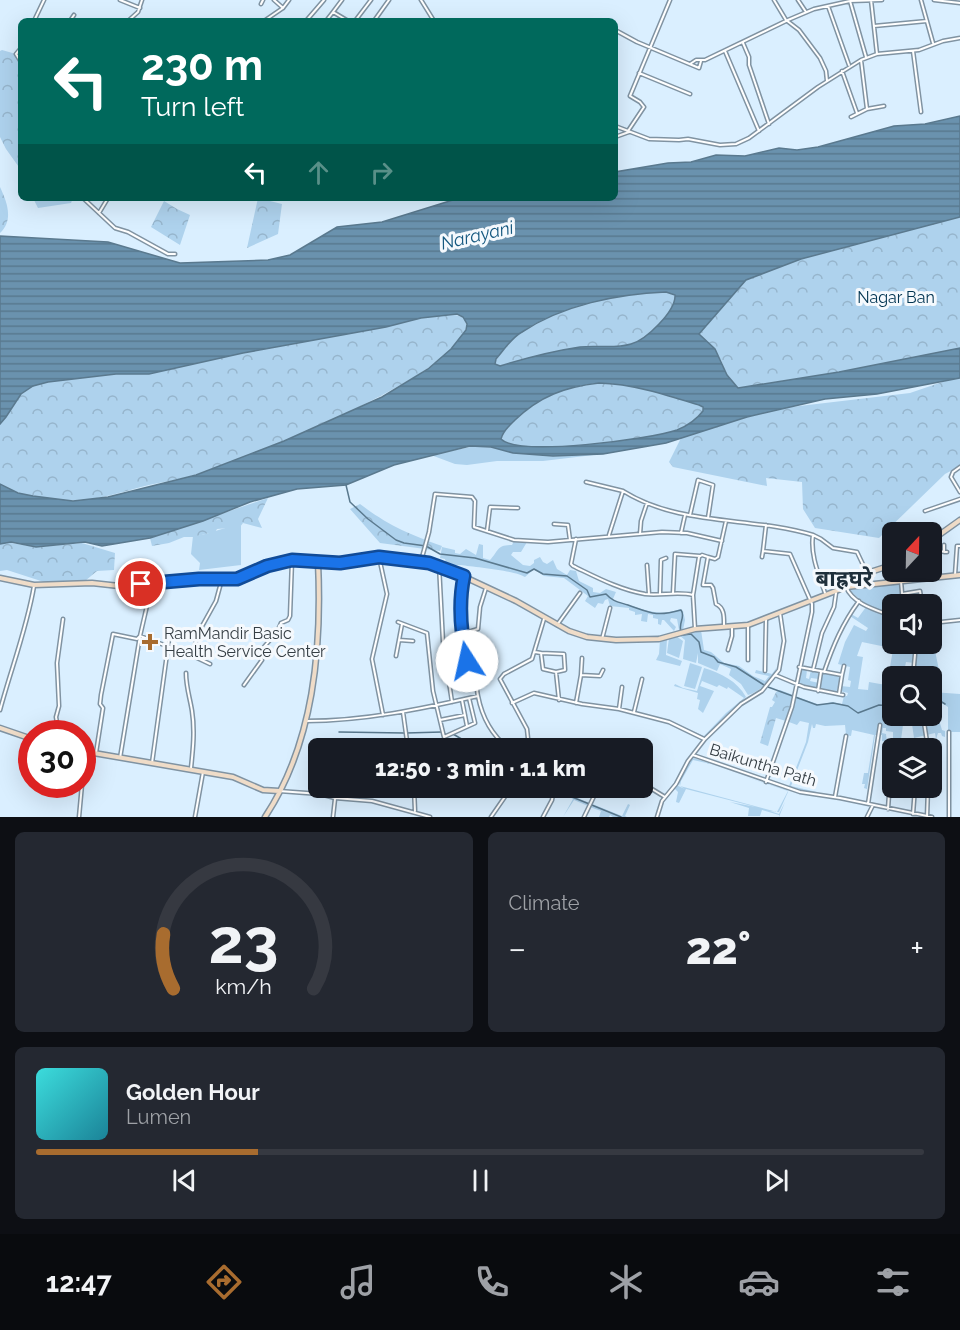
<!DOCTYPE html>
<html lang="en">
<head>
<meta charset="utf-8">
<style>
	body { margin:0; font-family:Raleway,"Noto Sans Devanagari",sans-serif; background:#242831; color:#f1f3f6; height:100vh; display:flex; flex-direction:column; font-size:22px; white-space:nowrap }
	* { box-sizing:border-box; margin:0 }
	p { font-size:20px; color:#9ea1a6 }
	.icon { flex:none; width:33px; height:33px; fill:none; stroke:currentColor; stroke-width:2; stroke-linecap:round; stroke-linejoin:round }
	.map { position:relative; height:817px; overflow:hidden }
	.details { display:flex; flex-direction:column; gap:15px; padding:15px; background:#0d0f14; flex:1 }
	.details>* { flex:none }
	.hud { position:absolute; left:18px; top:18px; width:600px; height:183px; border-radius:9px; box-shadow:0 6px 24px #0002; background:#00695c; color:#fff; overflow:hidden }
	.needle { width:39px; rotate:22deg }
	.buttons { position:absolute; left:882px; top:522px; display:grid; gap:12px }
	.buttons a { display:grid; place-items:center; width:60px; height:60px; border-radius:9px; background:#171b24; box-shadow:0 6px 24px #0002; font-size:30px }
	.speed { position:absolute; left:18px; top:720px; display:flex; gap:12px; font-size:30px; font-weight:700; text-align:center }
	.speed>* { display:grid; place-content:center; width:78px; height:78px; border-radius:50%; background:#171b24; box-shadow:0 6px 24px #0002; line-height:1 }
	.speed .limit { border:9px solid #d22; background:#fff; color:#111 }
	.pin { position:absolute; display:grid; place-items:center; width:51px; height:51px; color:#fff; margin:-26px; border:3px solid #fff; border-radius:50%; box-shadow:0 2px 6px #0007 }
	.me { position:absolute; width:66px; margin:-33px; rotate:350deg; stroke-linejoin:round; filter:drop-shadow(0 0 4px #0008) }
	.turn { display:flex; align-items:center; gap:21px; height:126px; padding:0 24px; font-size:27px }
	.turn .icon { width:78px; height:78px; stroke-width:2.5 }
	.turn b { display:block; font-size:42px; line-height:51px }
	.lanes { display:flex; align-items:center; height:57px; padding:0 24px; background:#0003; justify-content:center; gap:30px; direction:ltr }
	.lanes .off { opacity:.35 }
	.big { font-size:45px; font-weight:800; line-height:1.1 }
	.details .card { flex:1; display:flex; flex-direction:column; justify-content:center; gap:9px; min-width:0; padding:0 21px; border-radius:9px; background:#242831 }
	.details .dial { align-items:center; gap:0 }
	.dial svg { height:156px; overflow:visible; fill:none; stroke:#363941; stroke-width:7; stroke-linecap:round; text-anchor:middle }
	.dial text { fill:#f1f3f6; stroke:none }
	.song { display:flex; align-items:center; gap:18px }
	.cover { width:72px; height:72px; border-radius:9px; background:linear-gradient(135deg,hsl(180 70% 55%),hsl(190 70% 35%)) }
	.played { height:6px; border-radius:3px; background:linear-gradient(90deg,#a86c2f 25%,#363941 25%) }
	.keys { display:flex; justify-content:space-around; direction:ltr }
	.heat { display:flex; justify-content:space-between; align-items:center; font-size:33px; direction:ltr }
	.details .tiles { flex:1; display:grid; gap:15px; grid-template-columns:1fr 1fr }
	.card:last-child { grid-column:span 2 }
	.trip { position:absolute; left:308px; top:738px; width:345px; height:60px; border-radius:9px; background:#171b24; box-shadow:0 6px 24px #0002; font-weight:800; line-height:60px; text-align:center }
	.tabs { display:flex; height:96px; justify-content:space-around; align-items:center; background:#090b0e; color:#9ea1a6 }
	.tabs .icon { width:42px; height:42px }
	.tabs .active { color:#a86c2f }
	.tabs b { font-size:27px; color:#f1f3f6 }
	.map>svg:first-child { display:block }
	.green { fill:#aed2ed }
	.forest { fill:url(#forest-crowns) }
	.water { fill:url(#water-rules); stroke:#5a798e; stroke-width:1.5; fill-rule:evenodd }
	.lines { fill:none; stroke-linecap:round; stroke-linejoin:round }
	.stream { stroke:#5a798e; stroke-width:1.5 }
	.street-casing { stroke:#8093a2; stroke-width:5 }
	.secondary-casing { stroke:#8093a2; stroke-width:7 }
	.street { stroke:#fff; stroke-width:2 }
	.secondary { stroke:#efdcc8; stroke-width:4 }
	.route-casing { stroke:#114b97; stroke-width:15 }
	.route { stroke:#1a73e8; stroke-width:10 }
	.poi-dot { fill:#a86c2f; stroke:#f5f9fd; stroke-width:2 }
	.labels { text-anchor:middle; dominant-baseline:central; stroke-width:6; stroke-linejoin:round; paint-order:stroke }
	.park-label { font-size:16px; fill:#003451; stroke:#f5f9fd }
	.poi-label { font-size:16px; fill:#353e44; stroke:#f5f9fd; text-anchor:start }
	.street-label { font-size:16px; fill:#353e44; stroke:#f5f9fd }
	.water-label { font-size:18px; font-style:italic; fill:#165980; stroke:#f5f9fd }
	.district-label { font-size:22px; font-weight:bold; fill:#1e2f3b; stroke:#f5f9fd }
</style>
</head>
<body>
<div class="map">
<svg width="960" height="817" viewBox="0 0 960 817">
	<defs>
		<pattern id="forest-crowns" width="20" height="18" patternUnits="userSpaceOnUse" patternTransform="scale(1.5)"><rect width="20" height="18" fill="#aed2ed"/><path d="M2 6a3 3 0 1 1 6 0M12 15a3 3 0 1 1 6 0" fill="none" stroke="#96b5cc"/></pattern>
		<pattern id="water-rules" width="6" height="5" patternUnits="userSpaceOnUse" patternTransform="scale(1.5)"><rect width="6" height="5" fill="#6a92ae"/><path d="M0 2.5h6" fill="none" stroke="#58798f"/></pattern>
	</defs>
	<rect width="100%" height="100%" fill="#daefff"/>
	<path class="green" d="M480 445 553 456 602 454 543 461H497L467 465 455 464 431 455Z
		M233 526H241V565L199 570 200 563 191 554 193 536C207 535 219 529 233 526Z
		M514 541 527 542 521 552H513L511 555 523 565 530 566 534 563V560L540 557 543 562 547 564 553 560 557 569 567 575 570 570 576 571 579 581 593 588V592L600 593 606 589 616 592 613 599 614 601C639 606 655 619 680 609L683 611 685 620 683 630H679L677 619 671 618 670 621 676 627 674 631 664 620H662L661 625 658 624V619L653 618V615L648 614 647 622 641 621 642 614 635 615V612L629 610V608L610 606 608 599 605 600 603 604 598 603 595 608 585 601 588 596 564 578 544 576 534 569 525 577C518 571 474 567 461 565H452L450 569 447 567 445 559 440 558 442 547 455 550V553L460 554 466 549 476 555 479 544 483 545V558L490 560C499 551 496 545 512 545Z
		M900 584 902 596 894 597 892 615 868 606 849 590Z
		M866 607 892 617 891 648 862 642 857 656 863 657 858 689 868 690 869 682 886 685 888 669 895 671 894 676H892V707L890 705 884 706V715L901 718V724L903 725 901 740H893V732L886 731V728H883L882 733 886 734 887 742 882 741V735H875L867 789 864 788 865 784H862L864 773H868L874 735 852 730 851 736 846 735 845 725 825 726 816 724 815 728H813L812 724 808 742 791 786 817 792 816 794 790 789 768 780 769 775V780L789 786 806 742 809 723 800 721 797 725 789 722 795 696 820 705 832 702 842 704 844 696H847L848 693 840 691 841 686 850 687 851 681 848 680 850 667 838 664 845 642 854 625 866 631 868 628 850 616 851 614 858 618Z
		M701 630 704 650 711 652 724 663 739 666 753 676 765 681 769 676 755 673 756 670 772 674 777 667C773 679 761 691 748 695L741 684 729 675 731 669 720 664 717 671 698 663V653L696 663 683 659 685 640 679 635Z
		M676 636 683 641 679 658 667 653 669 638Z
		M932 636 941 680 939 686 932 685V676H914L917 644H932Z
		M667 639 666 655 682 661 680 666 656 660 659 654 660 640Z
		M894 644H906V647L914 648V663L906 662 905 667 913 668 912 676H897V669L890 667Z
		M690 663 702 667 695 689 684 686Z
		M704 668C721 673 737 681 746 697L705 738 665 720 624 709 666 719 704 736 726 713 744 698 728 687 727 689 719 685 717 687 702 681 700 686 714 691 703 713 698 709 700 700 697 699 698 693 674 686 675 684 683 688 697 691Z
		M801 668 807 670 806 678 809 679 811 670 820 672 819 679 811 678 810 681 819 683 817 690 797 686Z
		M823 672 841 676 836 694 819 691Z
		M932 692 960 694V732H948V707L937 700 932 701Z
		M914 716H921V724L933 723 934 720H939L942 730 945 731V737L942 736 941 733H938L936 739 935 733 914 738 911 717Z
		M694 758 711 764 693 760 681 781 680 786 777 812 788 791 743 776 787 790 788 792 779 812 770 811 779 814 785 802 779 817V815L762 810 760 816H748L749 808 730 802 756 807 686 789 679 803 676 802 678 792 674 788 676 785 685 789 680 786 679 782 690 761Z
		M555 789 622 816 628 804 630 805 625 816 627 817H613L610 815 609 817H599L601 811 590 807 585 817H583L588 806 574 800 563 817 573 799Z"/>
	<path class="forest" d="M2 50 16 54 21 62V170L6 149 0 137V51Z
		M0 187C7 202 14 220 0 233Z
		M33 198H73L71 203 38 208Z
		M258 198 282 204 278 234 247 248Z
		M164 201 177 209 190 215 180 245 151 227Z
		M960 217V348L839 372 737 388 727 375 721 360 699 334 746 280 801 259Z
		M666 292 675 295C676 311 646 340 631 344 615 349 597 345 580 347 553 351 527 358 500 366L495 364 496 360C504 350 511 338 522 332 563 305 617 294 666 292Z
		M451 314 463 317C498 361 228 466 194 475 178 480 162 482 145 486 122 492 99 500 74 500 51 501 20 497 0 484V424L6 417 21 394 33 386 48 382 116 374H149L243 353 386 327 421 318Z
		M960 378V466L945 474 879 538 815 528 803 509 802 482 766 478 767 486 673 467 669 462 681 438 747 417 791 407 910 393 948 380Z
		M599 383C633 384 667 395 699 405L702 407 703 411C696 419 687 426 677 430 650 439 519 457 501 439 504 430 512 424 518 417 542 394 568 387 599 383Z
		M268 498 258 519 262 528 243 523 240 527 217 529 214 534 209 533 194 537H184L169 543 152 546 150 538Z
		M360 504C389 526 409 534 442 546L440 551 380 543 350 509Z
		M5 542 36 547 82 543 115 553 114 570 97 571 85 581 68 583 44 582 7 570 0 571V544Z
		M780 690 793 695 786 721 776 718 768 746 760 743 770 707H772L775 702 772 700 776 692Z"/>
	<path class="water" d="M960 116V217L801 259 746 280 699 334 715 349 727 375 738 388 839 372 960 348V378L877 394 825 399 747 417 666 443 603 454 553 456 513 453 491 447 470 446 394 465 346 485 297 489 250 502 203 521 150 538 102 546 85 542 36 547 11 542 0 544V484L18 493 33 496 73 501 108 497 196 475 284 441 382 397 428 369 451 349 466 330 467 324 463 317 457 314 421 318 386 327 243 353 149 374H116L48 382 33 386 21 394 6 417 0 424V236L108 242 180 263 268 260 290 255 337 227 382 222 456 199 615 198V172L668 163 691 162 716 155 745 156 779 148 797 150 818 147 894 126 925 124ZM666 292 675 295C676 311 646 340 631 344 615 349 597 345 580 347 553 351 526 358 500 366L495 364 496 359C504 350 511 338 522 332 563 305 617 294 666 292ZM599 383C633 384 667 395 699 405L703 407V411C696 420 687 426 677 430 650 439 519 457 501 439 503 431 509 426 515 420 540 396 565 387 599 383Z"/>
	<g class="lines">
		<path class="stream" d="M346 485 350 502 368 519 396 540 404 543 426 546 440 554 475 558 527 573 534 569 543 574 567 576 587 590 590 597 606 594C613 602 619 602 628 605 651 613 656 617 681 610 686 617 678 623 681 631
			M683 635 691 634 699 642 701 652 714 657 718 662 736 667 764 685
			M768 687 817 705 833 703 848 706 858 713 879 705 892 706
			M932 700 937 699 945 704
			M339 732 404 733
			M406 733 442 732
			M453 734 477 748
			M555 790 621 817"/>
		<defs>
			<path id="street" d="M120 0 140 8
				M274 0 283 8 289 0
				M421 0 434 21
				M774 0 786 20 799 30 820 58 826 71 827 81
				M798 0 806 12
				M871 0 877 54
				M921 0 933 43
				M934 0 960 3
				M850 1 866 57
				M261 4 263 0
				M828 6 849 65
				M333 12 342 0
				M34 21 44 0
				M70 21 74 15
				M128 21 138 12 142 0
				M264 21 283 8
				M306 21 324 0
				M326 21 333 12 348 21
				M355 21 371 0
				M374 21 389 0
				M874 26 927 21
				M615 30 637 42 699 68 701 61
				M743 43 749 57V65L769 124
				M21 48 16 54 21 62
				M725 51 759 131
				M913 51 921 112
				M861 60 867 109
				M690 64 696 60H705L788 20 814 9 850 1 882 0
				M842 71 857 113
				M639 73 690 94
				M851 117 867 109 884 106
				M615 126 649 139 679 140 688 139 720 145 736 144 749 138 818 87 861 60 877 54 919 50 943 41 960 38
				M628 131 644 107 640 102 630 96 670 0
				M615 137 629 132
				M83 198 115 228 128 232 168 254H175
				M99 213 108 198
				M960 467 953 472 951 477 960 492
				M586 482 623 491
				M925 511 960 499
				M690 515 698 480 713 485 708 518
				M554 524 568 525 570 540
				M766 525 763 551 790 554 812 604V612L792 707 766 782
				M487 531 490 507 518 508
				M681 533 685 515
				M640 534 641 521 647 503
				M609 535 623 491C681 527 750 516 813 535
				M934 538 940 576
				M576 539 571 564 573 566C596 577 620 590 645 594 661 596 677 591 693 595L695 629
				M944 545V552
				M937 551 947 552
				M379 557 387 594 372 659 383 715
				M762 557 763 551
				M421 561 429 532 435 494 472 497 475 501 474 527 514 540 548 542 662 532 687 533 722 541
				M439 565 443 642 452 702
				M647 565 649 594
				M955 575 957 546H960
				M464 576C459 599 460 638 467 661 469 668 474 675 476 682 477 687 477 692 478 696 482 717 492 735 508 748
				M901 581 903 604
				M152 584 140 636 191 655
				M846 587C853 604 876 610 892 616
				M660 593 661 560 666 558
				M673 593 675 554 700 556
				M825 593C819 575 810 555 813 535L821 539 833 548 857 552 867 573
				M902 594 920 591 922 604
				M693 595 699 557 702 555 708 557
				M398 622 427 633 433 691 444 737 475 723 469 698
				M932 623 960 620
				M557 625 580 593
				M724 627C724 618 725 608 716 604L713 588 711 585H703L708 557 715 559 718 557 726 521
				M462 634 478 629 480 607 486 588
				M602 639 610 608
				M399 640 413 641
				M728 650 732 636V627
				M535 652 541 653 543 669 556 672 559 700
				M541 653 564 654 565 670 556 672
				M396 656 402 624
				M748 660V625
				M210 664 191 655 201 628 216 601 222 579
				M799 667 842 675 839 694
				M813 670 822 633 834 607 836 593
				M765 671 766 619
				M824 672C833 646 842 624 859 601
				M186 673C186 687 190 698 192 711 195 730 193 749 191 768
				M581 675 582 658
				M775 675 804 687 843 695
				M842 675 844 666
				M913 676 916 644
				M244 685 262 660 258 656C264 643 276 638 281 623L288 620 290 616 292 560
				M818 691 821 672
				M462 700 467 726
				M512 703 534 693 582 704 619 709 669 722 704 739
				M576 703 581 675 600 676 603 670
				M619 709 622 687
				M0 710C11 669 27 628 34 586
				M403 712 408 748
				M634 712 642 679
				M923 716 928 748
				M440 720 465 715
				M306 721C364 721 421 709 478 696
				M59 734 56 717 59 706 57 663 63 619
				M529 748 527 729 500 679 504 674 532 659 544 619
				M915 748V741
				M96 753 103 708 100 704 101 695 113 634 137 639 140 636 120 758
				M693 755 800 792 840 798 932 817
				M152 763 170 632
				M642 783 665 797
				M414 788 415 811
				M279 791 320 794 335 798 372 801 430 817
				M835 797 846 736
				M868 804 880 725
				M888 809 890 779
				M913 814 915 788
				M79 817 85 752
				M195 817 203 772
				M333 817 335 799
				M491 817 511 788
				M543 817 552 800 554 788
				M584 817 598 788
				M657 817 662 801 676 784 688 761 705 739 741 704 762 691 779 670 784 641 780 613
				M867 817 873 805
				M927 817 928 788
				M949 817V732"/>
			<path id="secondary" d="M932 540 960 520
				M0 578 34 585 92 583 119 586 199 579H237L266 566 292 560 340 563 372 558H392L439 565 516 601 569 631 587 637 616 640 659 639 695 629 748 625 846 587 960 575
				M848 586 867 573 892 565
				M0 728 32 739
				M82 751 233 777 263 790 279 791
				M265 817C314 743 322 648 318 562"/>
		</defs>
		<use href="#street" class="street-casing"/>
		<use href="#secondary" class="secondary-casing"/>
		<use href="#street" class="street"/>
		<use href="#secondary" class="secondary"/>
	</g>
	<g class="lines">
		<defs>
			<path id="route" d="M141 584 199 579H237L267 566 292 560 340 563 379 557 429 563 464 576C458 604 461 634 467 661"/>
		</defs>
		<use href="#route" class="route-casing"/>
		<use href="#route" class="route"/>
	</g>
	<path class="poi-dot" d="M147 633h6v6h6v6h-6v6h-6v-6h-6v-6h6z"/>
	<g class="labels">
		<g class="park-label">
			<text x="896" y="297">Nagar Ban</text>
		</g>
		<g class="poi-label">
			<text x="164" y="633">RamMandir Basic<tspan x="164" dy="18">Health Service Center</tspan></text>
		</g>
		<g class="street-label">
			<text transform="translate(763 765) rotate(17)">Baikuntha Path</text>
		</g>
		<g class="water-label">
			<text transform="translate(477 235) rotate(-13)">Narayani</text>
		</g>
		<g class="district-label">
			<text x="844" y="578">बाह्रघरे</text>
		</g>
	</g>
</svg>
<div class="buttons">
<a><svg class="needle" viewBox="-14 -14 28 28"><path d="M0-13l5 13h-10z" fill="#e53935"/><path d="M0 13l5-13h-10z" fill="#9ea1a6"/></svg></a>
<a><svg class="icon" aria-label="sound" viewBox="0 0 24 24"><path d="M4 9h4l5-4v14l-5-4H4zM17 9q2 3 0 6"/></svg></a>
<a><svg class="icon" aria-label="search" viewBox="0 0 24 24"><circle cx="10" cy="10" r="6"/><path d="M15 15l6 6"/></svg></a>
<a><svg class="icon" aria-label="layers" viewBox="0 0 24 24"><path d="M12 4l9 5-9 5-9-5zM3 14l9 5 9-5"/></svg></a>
</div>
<div class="speed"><div class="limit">30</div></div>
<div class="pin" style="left:141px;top:584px;background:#d93025"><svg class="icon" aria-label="arrive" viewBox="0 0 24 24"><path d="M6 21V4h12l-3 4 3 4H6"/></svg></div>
<svg class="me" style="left:467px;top:661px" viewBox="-20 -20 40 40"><circle r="19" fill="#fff"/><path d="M0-13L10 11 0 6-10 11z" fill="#1a73e8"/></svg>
<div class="trip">12:50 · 3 min · 1.1 km</div>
<div class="hud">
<div class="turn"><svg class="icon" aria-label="left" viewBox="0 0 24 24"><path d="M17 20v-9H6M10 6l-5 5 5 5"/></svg><div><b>230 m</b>Turn left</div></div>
<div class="lanes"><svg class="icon" aria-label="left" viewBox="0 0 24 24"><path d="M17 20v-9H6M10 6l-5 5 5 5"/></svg><svg class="icon off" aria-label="ahead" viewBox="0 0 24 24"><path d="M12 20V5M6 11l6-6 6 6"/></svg><svg class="icon off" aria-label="right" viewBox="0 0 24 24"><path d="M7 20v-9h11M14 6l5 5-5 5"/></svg></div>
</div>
</div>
<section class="details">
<div class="tiles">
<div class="card dial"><svg viewBox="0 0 100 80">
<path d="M14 69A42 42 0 1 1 86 69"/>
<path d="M14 69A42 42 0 0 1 9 41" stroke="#a86c2f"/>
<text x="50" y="56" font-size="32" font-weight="700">23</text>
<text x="50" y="72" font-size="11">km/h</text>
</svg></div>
<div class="card"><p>Climate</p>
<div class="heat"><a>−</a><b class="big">22°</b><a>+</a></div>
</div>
<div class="card">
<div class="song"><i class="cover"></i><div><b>Golden Hour</b><p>Lumen</p></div></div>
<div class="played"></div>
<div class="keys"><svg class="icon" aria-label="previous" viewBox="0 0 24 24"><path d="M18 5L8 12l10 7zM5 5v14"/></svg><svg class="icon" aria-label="pause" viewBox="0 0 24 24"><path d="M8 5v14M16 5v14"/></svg><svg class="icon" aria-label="next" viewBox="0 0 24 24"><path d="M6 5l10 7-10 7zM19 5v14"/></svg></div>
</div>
</div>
</section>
<nav class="tabs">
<b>12:47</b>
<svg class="icon active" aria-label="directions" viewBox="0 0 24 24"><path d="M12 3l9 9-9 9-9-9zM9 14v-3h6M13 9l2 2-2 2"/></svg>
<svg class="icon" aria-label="music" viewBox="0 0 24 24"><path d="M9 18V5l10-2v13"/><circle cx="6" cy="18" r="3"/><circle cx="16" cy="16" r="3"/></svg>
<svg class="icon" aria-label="phone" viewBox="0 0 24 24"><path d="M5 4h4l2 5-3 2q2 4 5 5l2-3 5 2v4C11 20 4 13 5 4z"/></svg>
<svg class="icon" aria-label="climate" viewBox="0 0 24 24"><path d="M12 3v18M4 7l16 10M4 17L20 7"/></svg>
<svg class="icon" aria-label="car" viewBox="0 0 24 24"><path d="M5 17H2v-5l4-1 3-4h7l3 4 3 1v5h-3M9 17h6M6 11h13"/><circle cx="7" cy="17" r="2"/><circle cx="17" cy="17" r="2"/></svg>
<svg class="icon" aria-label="filters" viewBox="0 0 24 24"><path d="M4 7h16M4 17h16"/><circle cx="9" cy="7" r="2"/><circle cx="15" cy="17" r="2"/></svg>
</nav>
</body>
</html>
